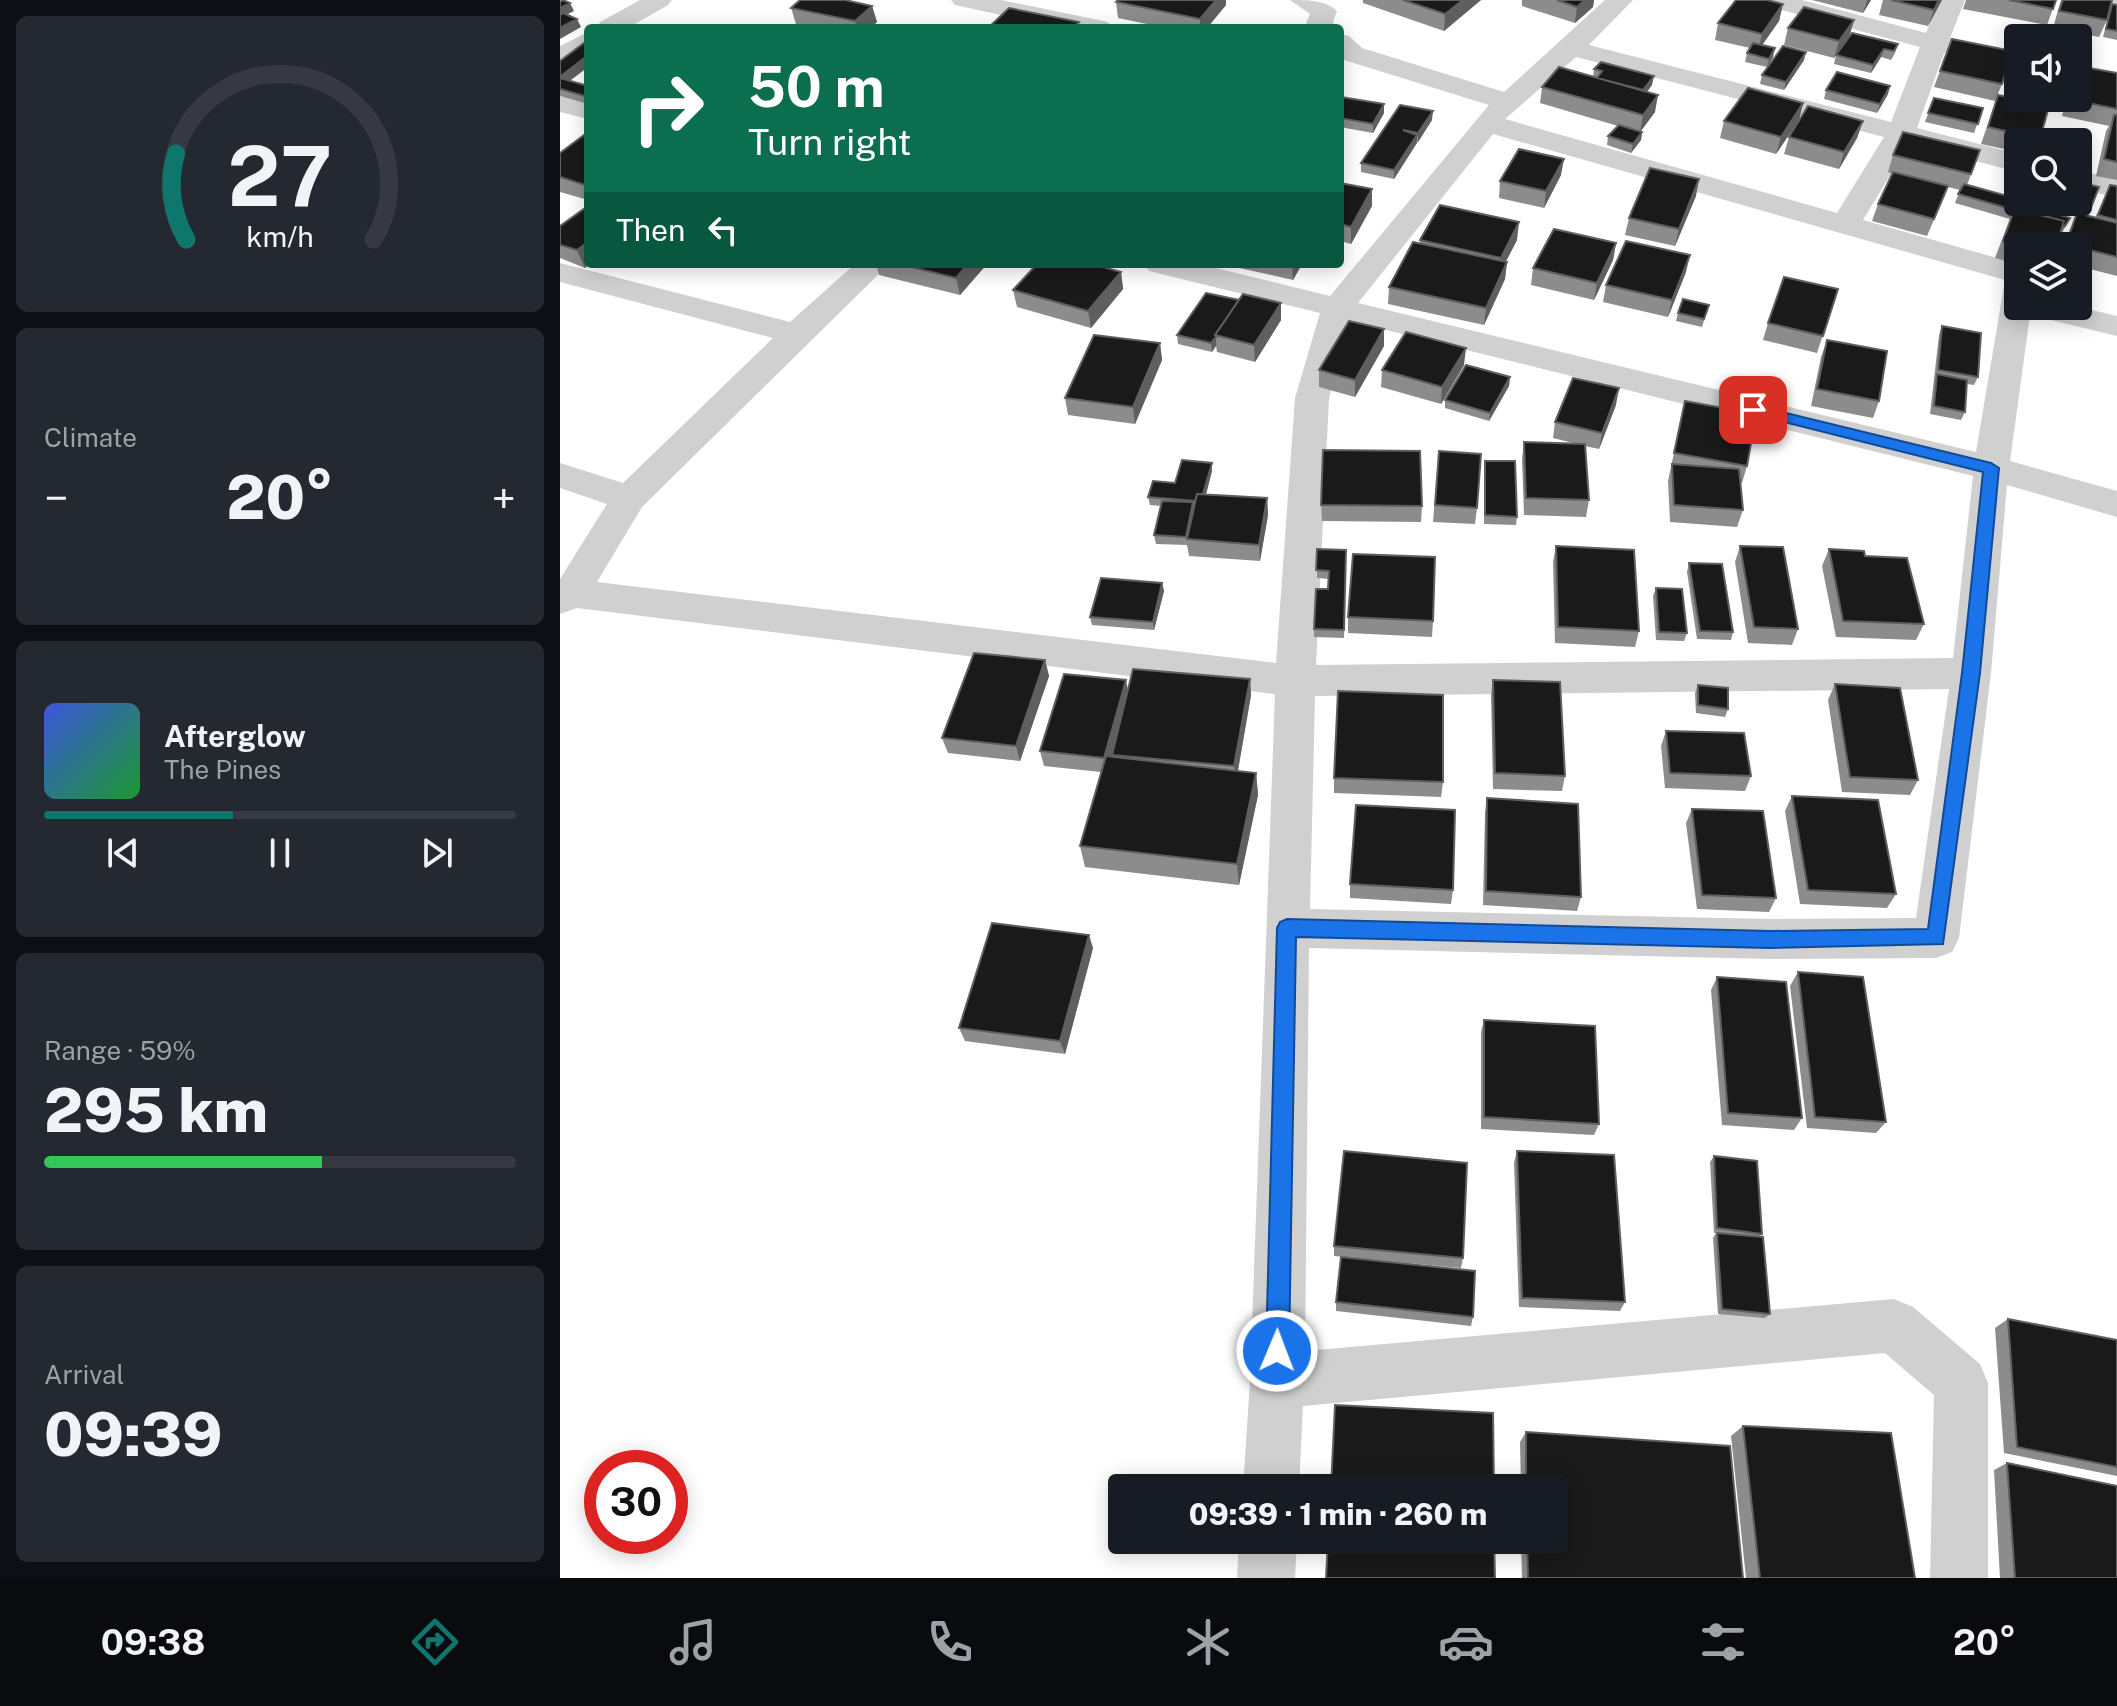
<!DOCTYPE html>
<html lang="en">
<head>
<meta charset="utf-8">
<style>
	body { margin:0; font-family:"Public Sans",sans-serif; background:#242831; color:#f1f3f6; height:100vh; display:flex; flex-direction:column; font-size:30px; white-space:nowrap }
	* { box-sizing:border-box; margin:0 }
	p { font-size:26px; color:#9ea1a6 }
	.icon { flex:none; width:44px; height:44px; fill:none; stroke:currentColor; stroke-width:2; stroke-linecap:round; stroke-linejoin:round }
	.map { position:relative; flex:1; overflow:hidden }
	.details { display:flex; flex-direction:column; gap:16px; padding:16px; background:#0d0f14; width:560px }
	.details>* { flex:none }
	.top-card { position:absolute; left:24px; top:24px; width:760px; height:244px; border-radius:8px; box-shadow:0 4px 20px #0003; background:#0b6e4f; color:#fff; overflow:hidden }
	.fabs { position:absolute; left:1444px; top:24px; display:grid; gap:16px }
	.fabs a { display:grid; place-items:center; width:88px; height:88px; border-radius:8px; background:#171b24; box-shadow:0 4px 20px #0003; font-size:40px }
	.speed { position:absolute; left:24px; top:1450px; display:flex; gap:16px; font-size:40px; font-weight:700; text-align:center }
	.speed>* { display:grid; place-content:center; width:104px; height:104px; border-radius:50%; background:#171b24; box-shadow:0 4px 20px #0003; line-height:1 }
	.speed .limit { border:12px solid #d22; background:#fff; color:#111 }
	.pin { position:absolute; display:grid; place-items:center; width:68px; height:68px; color:#fff; margin:-34px; border-radius:16px; box-shadow:0 4px 12px #0006 }
	.me { position:absolute; width:88px; margin:-44px; rotate:1deg; stroke-linejoin:round; filter:drop-shadow(0 0 6px #0008) }
	.turn { display:flex; align-items:center; gap:28px; height:168px; padding:0 32px; font-size:36px }
	.turn .icon { width:104px; height:104px; stroke-width:2.5 }
	.turn b { display:block; font-size:56px; line-height:68px }
	.then { display:flex; align-items:center; height:76px; padding:0 32px; background:#0003; gap:16px; font-size:30px }
	.big { font-size:60px; font-weight:800; line-height:1.1 }
	.details .card { flex:1; display:flex; flex-direction:column; justify-content:center; gap:12px; min-width:0; padding:0 28px; border-radius:12px; background:#242831 }
	.details .dial { align-items:center; gap:0 }
	.dial svg { height:208px; overflow:visible; fill:none; stroke:#363941; stroke-width:7; stroke-linecap:round; text-anchor:middle }
	.dial text { fill:#f1f3f6; stroke:none }
	.song { display:flex; align-items:center; gap:24px }
	.cover { width:96px; height:96px; border-radius:12px; background:linear-gradient(135deg,hsl(230 70% 55%),hsl(130 70% 35%)) }
	.played { height:8px; border-radius:4px; background:linear-gradient(90deg,#0f766e 40%,#363941 40%) }
	.keys { display:flex; justify-content:space-around; direction:ltr }
	.heat { display:flex; justify-content:space-between; align-items:center; font-size:44px; direction:ltr }
	.charge { height:12px; border-radius:6px; background:linear-gradient(90deg,#34c759 59%,#363941 0) }
	.trip { position:absolute; left:548px; top:1474px; width:460px; height:80px; border-radius:8px; background:#171b24; box-shadow:0 4px 20px #0003; font-weight:800; line-height:80px; text-align:center }
	.tab-bar { display:flex; height:128px; justify-content:space-around; align-items:center; background:#090b0e; color:#9ea1a6 }
	.tab-bar .icon { width:56px; height:56px }
	.tab-bar .on { color:#0f766e }
	.tab-bar b { font-size:36px; color:#f1f3f6 }
	main { display:flex; flex:1; min-height:0 }
	.map>svg:first-child { display:block }
	.lines { fill:none; stroke-linecap:round; stroke-linejoin:round }
	.street { fill:#d0d0d0; fill-rule:evenodd }
	.wall { fill:#8c8c8c }
	.shaded-wall { fill:#5f5f5f }
	.building { fill:#1a1a1a; stroke:#5f5f5f; stroke-width:2 }
	.route { fill:#1a73e8; stroke:#114b97; stroke-width:2 }
</style>
</head>
<body>
<main>
<section class="details">
<div class="card dial"><svg viewBox="0 0 100 80">
<path d="M14 69A42 42 0 1 1 86 69"/>
<path d="M14 69A42 42 0 0 1 10 36" stroke="#0f766e"/>
<text x="50" y="56" font-size="32" font-weight="700">27</text>
<text x="50" y="72" font-size="11">km/h</text>
</svg></div>
<div class="card"><p>Climate</p>
<div class="heat"><a>−</a><b class="big">20°</b><a>+</a></div>
</div>
<div class="card">
<div class="song"><i class="cover"></i><div><b>Afterglow</b><p>The Pines</p></div></div>
<div class="played"></div>
<div class="keys"><svg class="icon" aria-label="previous" viewBox="0 0 24 24"><path d="M18 5L8 12l10 7zM5 5v14"/></svg><svg class="icon" aria-label="pause" viewBox="0 0 24 24"><path d="M8 5v14M16 5v14"/></svg><svg class="icon" aria-label="next" viewBox="0 0 24 24"><path d="M6 5l10 7-10 7zM19 5v14"/></svg></div>
</div>
<div class="card"><p>Range · 59%</p><b class="big">295 km</b><div class="charge"></div></div>
<div class="card"><p>Arrival</p><b class="big">09:39</b></div>
</section>
<div class="map">
<svg width="1557" height="1578" viewBox="0 0 1557 1578">
	<rect width="100%" height="100%" fill="#fff"/>
	<g class="lines">
		<path class="street" d="M80 0H112L108 5 68 28H36L40 22Z
			M391 0H441L548 22 552 28H501L395 5Z
			M730 0C747 0 766 0 777 11L773 22 777 28H749L746 23 750 14Z
			M1045 0H1073L1029 45 1331 122 1360 47 1203 5 1199 0H1242L1366 33 1379 0H1405L1390 38 1458 54V70L1384 53 1357 128 1458 154V172L1349 144 1303 220 1458 264V306H1515L1557 316V336L1470 315 1450 461 1557 491V517L1447 485 1431 673 1399 938 1392 952 1376 958 1210 959 749 948 745 1351 1334 1299 1353 1307 1420 1364 1428 1383V1578H1370L1374 1395 1325 1353 743 1406 739 1488H683L690 1381 715 694 17 608 0 614V579L47 504 0 488V463L63 483 213 338 0 282V263L230 322 295 264H329L82 507 37 582 716 663 735 398 760 313 589 271 584 264H639L770 296 929 105 784 60 780 56V34L789 36 802 48 944 92ZM1016 57 1324 137 1277 213 945 119ZM933 134 1445 280 1416 452 798 303ZM790 321 1413 476 1393 658 756 665 769 398ZM1389 689 1356 918 1210 919 750 909 755 696Z
			M1521 0H1557V13L1525 5Z
			M28 32V51L0 65V46Z
			M0 96 28 103V119L0 112Z
			M1518 170 1557 180V198L1518 188Z
			M679 1540H737L735 1578H677Z"/>
	</g>
	<path class="wall" d="M803 0H921L884 31 803 3Z
		M962 0H1034L1033 7 1015 23 962 6Z
		M1252 0H1311L1303 13Z
		M1323 0H1382L1368 26 1319 15Z
		M1406 0H1496L1487 25 1403 9Z
		M1501 0H1552L1547 20 1539 37 1493 28Z
		M556 2 666 5 647 28H606L558 18Z
		M1223 4 1219 21 1202 45 1213 57 1207 67 1185 62 1187 53 1190 48 1155 40 1158 23Z
		M1552 4 1557 5V40L1543 37 1549 13Z
		M312 6 317 22 310 28H254L236 24 231 8Z
		M1294 20 1289 37 1274 58 1224 45 1228 28Z
		M1392 39 1442 84 1435 101 1374 87Z
		M1338 44 1335 53 1331 60 1321 57 1311 73 1274 64 1276 55Z
		M1244 60 1224 90 1200 84 1202 75Z
		M0 61 28 67 10 81 28 86V104L0 96Z
		M1034 69 1092 85 1087 92 1095 112 1081 131 1082 132 1081 140 1071 153 1047 145 1048 136 1058 126 980 103 982 87 1033 77Z
		M1557 73V180L1536 176 1546 131 1549 126 1502 116 1507 98H1518Z
		M1266 90 1328 94 1317 113 1264 99Z
		M1438 95 1480 139 1478 142H1458V152L1421 144Z
		M1374 98 1423 108 1414 133 1365 122Z
		M780 99 824 113 813 133 780 127Z
		M1243 103 1239 120 1216 154 1160 138 1164 121Z
		M872 120 858 142H857L834 179 801 172V163Z
		M1303 121 1297 138 1279 169 1224 154 1229 137Z
		M28 132V200L0 192V153Z
		M1420 150 1407 185 1457 209 1510 218 1501 235 1500 234 1496 246H1458V264L1435 258 1450 219 1395 203 1400 190 1388 187 1367 236 1312 221 1318 204 1333 174 1328 172 1333 155Z
		M1001 175 984 208 939 198 940 181Z
		M780 183 812 206 791 244 780 241Z
		M1550 185 1557 186V276L1518 266V246H1503L1516 216 1484 207 1486 202H1518L1530 210 1527 216 1535 218Z
		M1136 196 1115 246 1065 235 1069 218Z
		M0 226 28 264H30L25 268 0 258Z
		M860 240H957L946 261 947 262 945 279 924 325 828 304 829 287 860 243Z
		M1056 243 1053 260 1034 300 971 285 973 268Z
		M316 264H427L400 295 319 275Z
		M675 264H742L733 280 675 267Z
		M561 272 563 289 531 328 457 307 453 290Z
		M1126 272 1108 317 1043 302 1046 285Z
		M1278 289 1257 353 1203 340 1208 323Z
		M1149 305 1142 327 1116 321 1118 313Z
		M721 320 695 362 657 352 656 346 652 352 618 344 617 335Z
		M1382 326 1418 377 1414 385 1407 384 1405 412 1401 420 1370 414 1379 335Z
		M1267 340 1319 401 1313 418 1251 406 1261 357Z
		M600 343 602 360 575 424 508 415 505 398Z
		M824 346 795 397 759 387V370Z
		M904 365 881 404 821 387 822 370Z
		M950 377 949 386 929 421 885 408V400Z
		M1125 401 1187 466 1182 483H1180L1183 510 1177 527 1110 522 1108 481Z
		M1056 405 1039 449 1025 446 1029 500 1026 517 964 515 962 459 964 442 1017 444 993 438 995 422Z
		M879 451 917 508 915 524 873 522Z
		M925 461 957 517 956 525 924 524Z
		M652 463V471L646 494 707 498 708 515 700 561 629 556 627 545 596 544 594 535 601 506 590 505 588 497Z
		M761 505 862 506 861 522 762 521Z
		M996 546 1079 631 1075 647 995 643 993 562Z
		M1180 546 1238 629 1232 645 1188 643 1175 562Z
		M757 549 786 550 784 638 754 637V629L768 589 769 579 757 578Z
		M1269 549 1305 556 1364 624 1356 640 1276 637 1262 566Z
		M1129 563 1173 632 1171 640 1137 639 1127 572Z
		M602 583 604 591 594 630 532 625 530 617Z
		M1096 588 1127 633 1124 641 1096 640 1093 596Z
		M788 617 873 621 872 637 788 633Z
		M485 660 489 676 460 761 388 753 382 738Z
		M690 679 691 695 678 771 696 773 698 795 679 885 525 867 520 846 541 772 484 766 480 751 568 689Z
		M933 680 1005 776 1002 791 933 789 931 695Z
		M1275 684 1358 780 1350 795 1282 792 1268 700Z
		M1138 685 1168 709 1165 717 1136 713 1135 693Z
		M1106 731 1191 776 1185 791 1105 788 1101 746Z
		M774 778 883 782 881 797 774 793Z
		M1232 796 1336 894 1327 908 1240 904 1225 811Z
		M927 798 1021 897 1017 911 923 905 925 813Z
		M1132 809 1216 898 1209 912 1137 909 1126 823Z
		M790 884 893 890 891 904 790 898Z
		M533 948 505 1054 405 1041 399 1028Z
		M1238 972 1326 1122 1316 1133 1247 1128 1230 986Z
		M1157 977 1242 1118 1234 1130 1162 1125 1151 990Z
		M924 1020 1039 1124 1034 1135 921 1129V1032Z
		M957 1151 1065 1302 1060 1311 959 1307 954 1163Z
		M1154 1156 1202 1234 1200 1236 1210 1314 1205 1318 1158 1314 1153 1238 1156 1233H1154L1150 1162Z
		M774 1246 903 1258 901 1268 774 1256Z
		M776 1302 913 1317 911 1326 776 1311Z
		M1448 1319 1557 1340V1476L1444 1453 1435 1328Z
		M1183 1426 1355 1578H1186L1171 1436Z
		M966 1432 1183 1578H962L961 1540H994V1488H961L960 1442Z
		M1447 1463 1557 1578H1440L1434 1470Z"/>
	<path class="shaded-wall" d="M656 0H666V5L647 28H640V19Z
		M903 0H921L884 31 885 14Z
		M1025 0H1034L1033 7 1015 23 1017 7Z
		M1307 0H1311L1303 13Z
		M1379 0H1382L1368 26 1374 10Z
		M10 3 14 11 0 18V8Z
		M1223 4 1219 21 1198 51 1202 34Z
		M312 6 317 22 310 28H297L295 21Z
		M17 19 21 27 0 39V28Z
		M1294 20 1289 37 1274 58 1279 41Z
		M1215 48 1213 57 1207 67 1209 59Z
		M1324 49 1321 57 1311 73 1313 65Z
		M1246 52 1244 60 1224 90 1226 82Z
		M28 55V67L2 86 0 81V77Z
		M1094 76 1092 85 1078 103 1080 94Z
		M1330 86 1328 94 1317 113 1320 104Z
		M1098 95 1095 112 1080 132 1083 115Z
		M1243 103 1239 120 1216 154 1221 137Z
		M824 104V113L813 133V124Z
		M873 111 872 120 858 142V133Z
		M1303 121 1297 138 1279 169 1284 152Z
		M1082 132 1081 140 1071 153 1073 144Z
		M857 135V143L834 179V170Z
		M1004 159 1001 175 984 208 986 191Z
		M1139 179 1136 196 1115 246 1119 229Z
		M812 189V206L791 244V227Z
		M959 222 957 240 939 275 941 258Z
		M28 242V264H30L25 268 17 250Z
		M1056 243 1053 260 1034 300 1037 283Z
		M1130 255 1126 272 1108 317 1112 300Z
		M947 262 945 279 924 325 926 308Z
		M408 264H427L400 295 396 278Z
		M732 264H742L733 280Z
		M561 272 563 289 531 328 528 311Z
		M721 303V320L695 362 694 345Z
		M824 329V346L795 397V380Z
		M656 337V346L652 352 651 343Z
		M600 343 602 360 575 424 573 407Z
		M906 348 904 365 881 404 882 387Z
		M950 377 949 386 929 421 930 413Z
		M1059 388 1056 405 1039 449 1042 433Z
		M652 463V471L642 510 641 501Z
		M707 498 708 515 700 561 699 545Z
		M602 583 604 591 594 630 593 622Z
		M485 660 489 676 460 761 456 746Z
		M690 679 691 695 676 781 674 766Z
		M566 680 569 696 548 773 544 758Z
		M696 773 698 795 679 885 677 864Z
		M529 935 533 948 505 1054 500 1041Z"/>
	<path class="building" d="M3 0 10 3 0 8V2Z
		M240 0H285L312 6 295 21 231 8Z
		M558 0H656L640 19 556 2Z
		M843 0H903L885 14Z
		M997 0H1025L1017 7Z
		M1176 0H1207L1223 4 1202 34 1158 23Z
		M1331 0H1379L1374 10Z
		M1449 0H1496L1493 9Z
		M1503 0H1552L1547 20 1499 11Z
		M1552 4 1557 5V31L1546 29Z
		M1244 7 1294 20 1279 41 1228 28Z
		M449 8 519 22 513 28H428Z
		M3 13 17 19 0 28V15Z
		M570 25 584 28H568Z
		M1292 33 1338 44 1334 51 1324 49 1313 65 1276 55Z
		M1392 39 1452 51 1442 84 1380 71Z
		M28 40V55L0 77V61Z
		M1193 43 1215 48 1209 59 1187 53Z
		M1223 46 1246 52 1226 82 1202 75Z
		M1041 62 1094 76 1083 90 1037 78 1042 71 1034 69Z
		M1518 66 1557 73V109L1509 99 1518 98Z
		M999 67 1098 95 1083 115 982 87Z
		M1277 72 1330 86 1320 104 1266 90Z
		M0 78 28 86V97L0 89Z
		M1188 88 1243 103 1221 137 1164 121Z
		M1438 95 1489 106 1480 139 1428 127Z
		M781 97 824 104 813 124 780 118Z
		M1374 98 1423 108 1418 124 1368 113Z
		M840 105 873 111 858 133 843 130 857 135 834 170 801 163Z
		M1248 106 1303 121 1284 152 1229 137Z
		M1554 115H1557V162L1544 159Z
		M1059 125 1082 132 1073 144 1048 136Z
		M28 132V186L0 177V153Z
		M1343 132 1420 150 1411 174 1333 155Z
		M959 149 1004 159 986 191 940 181Z
		M1090 168 1139 179 1119 229 1069 218Z
		M1333 172 1388 186 1374 219 1318 204Z
		M1518 182 1539 187 1530 210 1501 202H1518Z
		M780 183 812 189 791 227 780 224Z
		M1404 184 1458 199V202H1460L1454 210 1398 194Z
		M1550 185 1557 186V220L1538 215Z
		M880 205 959 222 941 258 860 240Z
		M1467 205 1510 218 1505 226 1503 225 1504 221 1464 211Z
		M28 206V242L17 250 0 245V226Z
		M1455 208 1504 221 1496 246H1463L1443 241Z
		M1517 213 1557 223V257L1506 244Z
		M994 229 1056 243 1037 283 973 268Z
		M1066 241 1130 255 1112 300 1046 285Z
		M853 242 947 262 926 308 829 287Z
		M339 264H408L396 278Z
		M477 264H532L561 272 528 311 453 290Z
		M1224 277 1278 289 1263 336 1208 323Z
		M646 293 679 300 655 335 656 337 651 343 617 335Z
		M683 294 721 303 694 345 655 335Z
		M1123 299 1149 305 1144 319 1118 313Z
		M789 321 824 329 795 380 759 370Z
		M1382 326 1421 333 1418 377 1378 370Z
		M846 332 906 348 882 387 822 370Z
		M534 335 600 343 573 407 505 398Z
		M1267 340 1327 351 1319 401 1257 389Z
		M906 365 950 377 930 413 885 400Z
		M1377 374 1407 380 1405 412 1374 406Z
		M1013 378 1059 388 1042 433 995 422Z
		M1125 401 1196 414 1187 466 1114 453Z
		M964 442 1025 444 1029 500 966 498Z
		M763 450 860 451 862 506 761 505Z
		M879 451 921 454 917 508 875 505Z
		M622 460 652 463 643 494H637L635 501 588 497 593 481 615 483Z
		M925 461H955L957 517 925 515Z
		M1112 464 1179 469 1183 510 1114 505Z
		M637 494 707 498 699 545 627 539Z
		M602 501 633 502 626 537 594 535Z
		M996 546 1074 550 1079 631 998 627Z
		M1180 546 1223 547 1238 629 1194 627Z
		M757 549 786 550 784 630 754 629 756 589H768L769 571 756 570Z
		M1269 549 1304 551 1305 556 1347 558 1364 624 1283 621Z
		M793 554 875 557 873 621 788 617Z
		M1129 563 1162 564 1173 632 1140 631Z
		M541 578 602 583 593 622 530 617Z
		M1096 588 1122 589 1127 633 1099 632Z
		M414 653 485 660 456 746 382 738Z
		M573 669 690 679 674 766 552 755Z
		M504 674 566 680 544 758 480 751Z
		M933 680 1000 682 1005 776 935 773Z
		M1275 684 1340 688 1358 780 1290 777Z
		M1138 685 1168 688V709L1138 705Z
		M778 691 883 695V782L774 778Z
		M1106 731 1184 733 1191 776 1110 773Z
		M546 756 696 773 677 864 520 846Z
		M1232 796 1318 800 1336 894 1248 890Z
		M927 798 1018 804 1021 897 926 891Z
		M796 805 895 810 893 890 790 884Z
		M1132 809 1203 811 1216 898 1142 895Z
		M432 923 529 935 500 1041 399 1028Z
		M1238 972 1303 977 1326 1122 1255 1117Z
		M1157 977 1226 982 1242 1118 1168 1113Z
		M924 1020 1035 1026 1039 1124 924 1117Z
		M784 1151 907 1163 903 1258 774 1246Z
		M957 1151 1054 1155 1065 1302 962 1298Z
		M1154 1156 1197 1161 1202 1234 1157 1228Z
		M1157 1233 1203 1237 1210 1314 1162 1309Z
		M781 1257 915 1271 913 1317 776 1302Z
		M1448 1319 1557 1340V1467L1457 1447Z
		M775 1405 933 1413 934 1488H771Z
		M1183 1426 1331 1433 1355 1578H1200Z
		M966 1432 1170 1446 1183 1578H968L967 1540H994V1488H966Z
		M1447 1463 1557 1486V1578H1455Z
		M768 1540H934L935 1578H766Z"/>
	<path class="route" d="M1193 405 1431 463 1439 468 1420 673 1383 944 1210 948 736 937 729 1351 726 1359 717 1363 709 1359 706 1351 717 928 720 922 727 919 1210 931 1368 929 1402 673 1423 472 1188 413 1186 410Z"/>
</svg>
<div class="fabs">
<a><svg class="icon" aria-label="sound" viewBox="0 0 24 24"><path d="M4 9h4l5-4v14l-5-4H4zM17 9q2 3 0 6"/></svg></a>
<a><svg class="icon" aria-label="search" viewBox="0 0 24 24"><circle cx="10" cy="10" r="6"/><path d="M15 15l6 6"/></svg></a>
<a><svg class="icon" aria-label="layers" viewBox="0 0 24 24"><path d="M12 4l9 5-9 5-9-5zM3 14l9 5 9-5"/></svg></a>
</div>
<div class="speed"><div class="limit">30</div></div>
<div class="pin" style="left:1193px;top:410px;background:#d93025"><svg class="icon" aria-label="arrive" viewBox="0 0 24 24"><path d="M6 21V4h12l-3 4 3 4H6"/></svg></div>
<svg class="me" style="left:717px;top:1351px" viewBox="-20 -20 40 40"><circle r="17" fill="#1a73e8" stroke="#fff" stroke-width="3"/><path d="M0-11L8 9 0 5-8 9z" fill="#fff"/></svg>
<div class="trip">09:39 · 1 min · 260 m</div>
<div class="top-card">
<div class="turn"><svg class="icon" aria-label="right" viewBox="0 0 24 24"><path d="M7 20v-9h11M14 6l5 5-5 5"/></svg><div><b>50 m</b>Turn right</div></div>
<div class="then">Then<svg class="icon" aria-label="left" viewBox="0 0 24 24"><path d="M17 20v-9H6M10 6l-5 5 5 5"/></svg></div>
</div>
</div>
</main>
<nav class="tab-bar">
<b>09:38</b>
<svg class="icon on" aria-label="directions" viewBox="0 0 24 24"><path d="M12 3l9 9-9 9-9-9zM9 14v-3h6M13 9l2 2-2 2"/></svg>
<svg class="icon" aria-label="music" viewBox="0 0 24 24"><path d="M9 18V5l10-2v13"/><circle cx="6" cy="18" r="3"/><circle cx="16" cy="16" r="3"/></svg>
<svg class="icon" aria-label="phone" viewBox="0 0 24 24"><path d="M5 4h4l2 5-3 2q2 4 5 5l2-3 5 2v4C11 20 4 13 5 4z"/></svg>
<svg class="icon" aria-label="climate" viewBox="0 0 24 24"><path d="M12 3v18M4 7l16 10M4 17L20 7"/></svg>
<svg class="icon" aria-label="car" viewBox="0 0 24 24"><path d="M5 17H2v-5l4-1 3-4h7l3 4 3 1v5h-3M9 17h6M6 11h13"/><circle cx="7" cy="17" r="2"/><circle cx="17" cy="17" r="2"/></svg>
<svg class="icon" aria-label="filters" viewBox="0 0 24 24"><path d="M4 7h16M4 17h16"/><circle cx="9" cy="7" r="2"/><circle cx="15" cy="17" r="2"/></svg>
<b>20°</b>
</nav>
</body>
</html>
